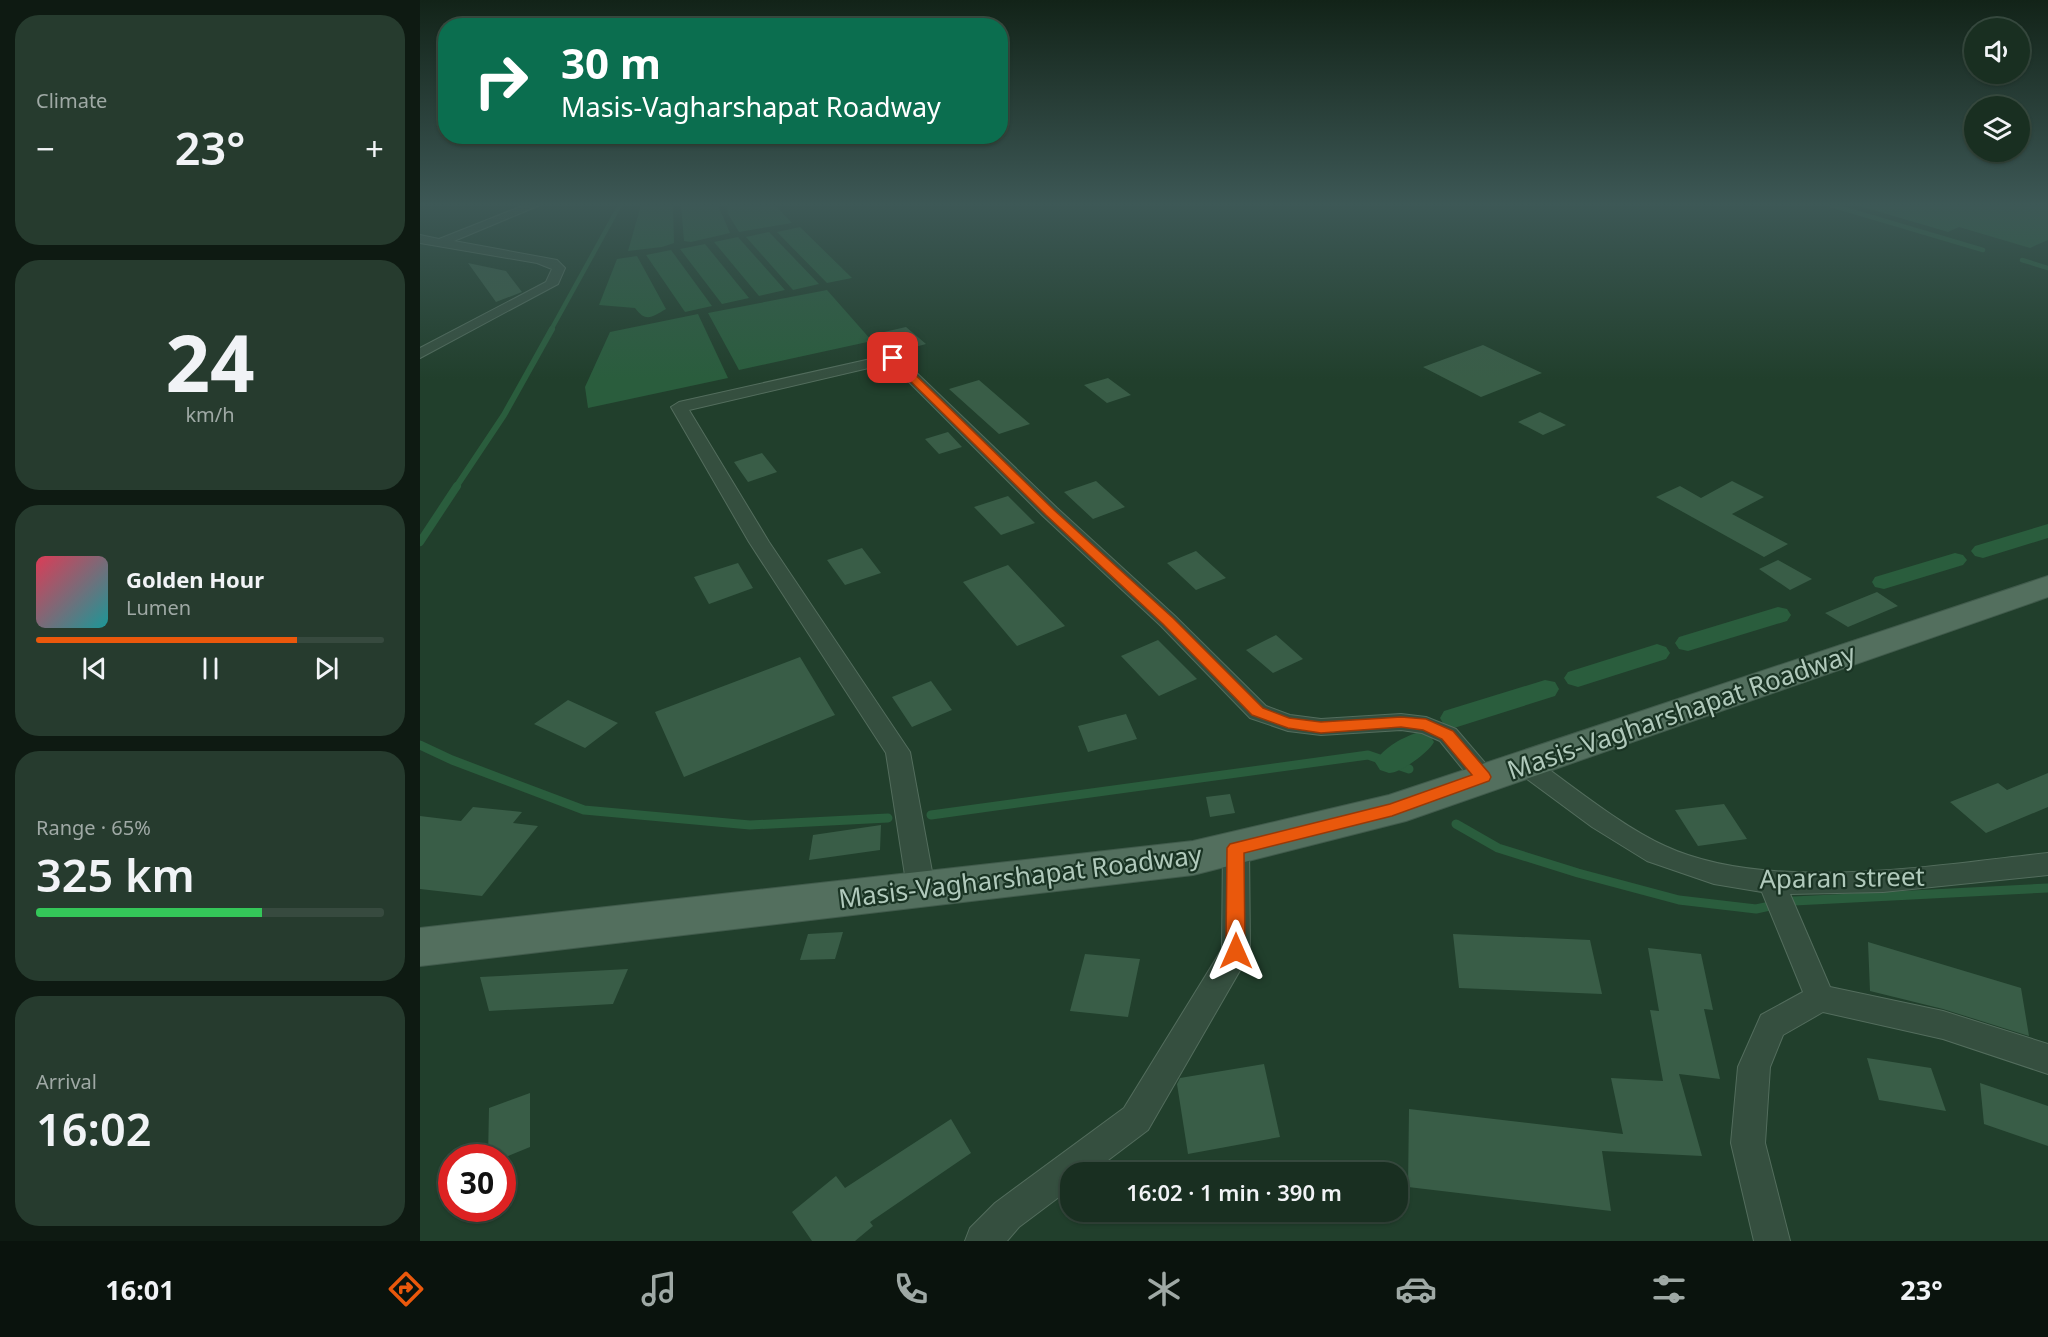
<!DOCTYPE html>
<html lang="en">
<head>
<meta charset="utf-8">
<style>
	body { margin:0; font-family:"Noto Sans",sans-serif; background:#263b2e; color:#f1f3f6; height:100vh; display:flex; flex-direction:column; font-size:22px; white-space:nowrap }
	* { box-sizing:border-box; margin:0 }
	p { font-size:20px; color:#9fa9a5 }
	.icon { flex:none; width:33px; height:33px; fill:none; stroke:currentColor; stroke-width:2; stroke-linecap:round; stroke-linejoin:round }
	.map { position:relative; flex:1; overflow:hidden }
	.details { display:flex; flex-direction:column; gap:15px; padding:15px; background:#0e1a12; width:420px }
	.details>* { flex:none }
	.guide { position:absolute; left:18px; top:18px; width:570px; height:126px; border-radius:24px; box-shadow:0 2px 4px #0004,0 0 0 2px #374a3f; background:#0b6e4f; color:#fff; overflow:hidden }
	.buttons { position:absolute; left:1544px; top:18px; display:grid; gap:12px }
	.buttons a { display:grid; place-items:center; width:66px; height:66px; border-radius:50%; background:#192f21; box-shadow:0 2px 4px #0004,0 0 0 2px #374a3f; font-size:30px }
	.speed { position:absolute; left:18px; top:1144px; display:flex; gap:12px; font-size:30px; font-weight:700; text-align:center }
	.speed>* { display:grid; place-content:center; width:78px; height:78px; border-radius:50%; background:#192f21; box-shadow:0 2px 4px #0004,0 0 0 2px #374a3f; line-height:1 }
	.speed .limit { border:9px solid #d22; background:#fff; color:#111 }
	.pin { position:absolute; display:grid; place-items:center; width:51px; height:51px; color:#fff; margin:-26px; border-radius:12px; box-shadow:0 3px 9px #0006 }
	.me { position:absolute; width:66px; margin:-33px; rotate:0deg; stroke-linejoin:round; filter:drop-shadow(0 0 4px #0008) }
	.turn { display:flex; align-items:center; gap:21px; height:126px; padding:0 24px; font-size:27px }
	.turn .icon { width:78px; height:78px; stroke-width:2.5 }
	.turn b { display:block; font-size:42px; line-height:51px }
	.big { font-size:45px; font-weight:600; line-height:1.1 }
	.details .card { flex:1; display:flex; flex-direction:column; justify-content:center; gap:9px; min-width:0; padding:0 21px; border-radius:24px; background:#263b2e }
	.details .dial { align-items:center; gap:0 }
	.dial b { font-size:78px; line-height:1 }
	.song { display:flex; align-items:center; gap:18px }
	.cover { width:72px; height:72px; border-radius:9px; background:linear-gradient(135deg,hsl(350 70% 55%),hsl(180 70% 35%)) }
	.played { height:6px; border-radius:3px; background:linear-gradient(90deg,#ea580c 75%,#374a3f 75%) }
	.keys { display:flex; justify-content:space-around; direction:ltr }
	.heat { display:flex; justify-content:space-between; align-items:center; font-size:33px; direction:ltr }
	.charge { height:9px; border-radius:4px; background:linear-gradient(90deg,#34c759 65%,#374a3f 0) }
	.trip { position:absolute; left:640px; top:1162px; width:348px; height:60px; border-radius:24px; background:#192f21; box-shadow:0 2px 4px #0004,0 0 0 2px #374a3f; font-weight:600; line-height:60px; text-align:center }
	.dock { display:flex; height:96px; justify-content:space-around; align-items:center; background:#0a130d; color:#9fa9a5 }
	.dock .icon { width:42px; height:42px }
	.dock .on { color:#ea580c }
	.dock b { font-size:27px; color:#f1f3f6 }
	main { display:flex; flex:1; min-height:0 }
	.map>svg:first-child { display:block }
	.water { fill:#2a5d3d }
	.lines { fill:none; stroke-linecap:round; stroke-linejoin:round }
	.stream-far3 { stroke:#2a5d3d; stroke-width:4.5 }
	.stream-far2 { stroke:#2a5d3d; stroke-width:6 }
	.stream-far1 { stroke:#2a5d3d; stroke-width:8 }
	.stream { stroke:#2a5d3d; stroke-width:9 }
	.canal { fill:#2a5d3d; fill-rule:evenodd }
	.building { fill:#395d47 }
	.street-casing { stroke:#536d5d; stroke-width:2 }
	.primary-casing { stroke:#415b4c; stroke-width:2 }
	.street { fill:#354f3f; fill-rule:evenodd }
	.primary { fill:#536f5e; fill-rule:evenodd }
	.route { fill:#ea580c; stroke:#983908; stroke-width:1.5 }
	.labels { text-anchor:middle; dominant-baseline:central; stroke-width:4.5; stroke-linejoin:round; paint-order:stroke }
	.near-street-label { font-size:26px; fill:#b1cabc; stroke:#1a3424 }
</style>
</head>
<body>
<main>
<section class="details">
<div class="card"><p>Climate</p>
<div class="heat"><a>−</a><b class="big">23°</b><a>+</a></div>
</div>
<div class="card dial"><b>24</b><p>km/h</p></div>
<div class="card">
<div class="song"><i class="cover"></i><div><b>Golden Hour</b><p>Lumen</p></div></div>
<div class="played"></div>
<div class="keys"><svg class="icon" aria-label="previous" viewBox="0 0 24 24"><path d="M18 5L8 12l10 7zM5 5v14"/></svg><svg class="icon" aria-label="pause" viewBox="0 0 24 24"><path d="M8 5v14M16 5v14"/></svg><svg class="icon" aria-label="next" viewBox="0 0 24 24"><path d="M6 5l10 7-10 7zM19 5v14"/></svg></div>
</div>
<div class="card"><p>Range · 65%</p><b class="big">325 km</b><div class="charge"></div></div>
<div class="card"><p>Arrival</p><b class="big">16:02</b></div>
</section>
<div class="map">
<svg width="1628" height="1241" viewBox="0 0 1628 1241">
	<rect width="100%" height="100%" fill="#213f2c"/>
	<path class="water" d="M221 205H253L254 243 242 247 208 251Z
		M261 205H298L310 233 271 242 264 241Z
		M307 205H355L372 223 319 232 308 214Z
		M1436 205H1614L1628 208V240L1610 248 1539 227 1528 232Z
		M380 227 432 278 407 283 357 232Z
		M349 232 399 284 373 290 326 237Z
		M318 237 365 290 339 296 294 242Z
		M285 244 329 298 302 304 260 249Z
		M251 250 292 306 265 312 226 255Z
		M217 256 246 309C232 317 226 323 215 308L179 305 197 259Z
		M407 290 452 341 319 370 288 313Z
		M278 314 308 378 168 408 165 387 190 332Z"/>
	<g class="lines">
		<path class="stream-far3" d="M1411 205 1563 250
			M1621 205 1628 207
			M1602 260 1628 268
			M131 330 200 205"/>
		<path class="stream-far2" d="M36 487 84 415 132 329"/>
		<path class="stream-far1" d="M0 542 37 486"/>
		<path class="stream" d="M0 745 32 760 164 810 330 825 468 818
			M511 815 948 755 989 769
			M1036 824 1078 848 1158 873 1259 900 1336 909 1374 901 1628 888"/>
		<path class="canal" d="M1628 524V538L1563 558 1555 556 1551 551 1555 546Z
			M1535 553 1543 555 1547 560 1543 565 1464 589 1455 587 1452 582 1455 577Z
			M1358 607 1367 609 1371 615 1367 621 1268 651 1259 649 1255 643 1259 637Z
			M1237 644 1246 647 1250 653 1246 659 1158 687 1148 684 1144 678 1148 672Z
			M1125 680 1135 682 1139 689 1135 696 1034 728 1024 725 1020 718 1024 711Z
			M1000 732 1010 735 1014 742C1009 752 981 773 969 773 966 772 963 771 960 770L955 762C963 748 984 736 1000 732Z"/>
	</g>
	<path class="building" d="M48 263 86 271 102 292 76 302Z
		M486 327 506 344 484 350 464 332Z
		M1063 345 1122 373 1061 397 1003 367Z
		M688 378 711 395 687 403 664 385Z
		M559 380 610 424 579 434 529 389Z
		M1120 412 1146 425 1123 435 1098 422Z
		M528 432 542 447 519 454 505 439Z
		M342 453 357 472 328 482 314 462Z
		M676 481 705 507 673 519 644 492Z
		M1312 481 1344 497 1312 514 1368 544 1344 557 1236 497 1260 486 1281 498Z
		M588 496 615 523 581 535 554 507Z
		M442 548 461 573 425 585 407 560Z
		M776 551 806 578 776 590 747 563Z
		M1358 560 1392 579 1370 590 1339 569Z
		M318 563 333 588 289 604 274 577Z
		M588 565 645 626 597 646 543 582Z
		M1457 592 1478 606 1428 627 1405 613Z
		M856 635 883 659 853 673 826 650Z
		M738 640 777 679 739 696 701 656Z
		M380 657 415 715 264 777 235 712Z
		M511 681 532 710 492 727 472 697Z
		M148 700 198 723 165 748 114 724Z
		M706 714 717 739 668 752 658 726Z
		M1628 773V807L1566 833 1530 802 1578 783 1587 790Z
		M810 794 815 813 790 817 786 797Z
		M1304 804 1327 839 1278 846 1255 810Z
		M53 807 102 812 93 823 118 826 62 896 0 889V816L41 821Z
		M461 825 460 850 389 860 393 835Z
		M423 932 415 959 380 960 388 934Z
		M1033 934 1170 940 1182 994 1039 988Z
		M1448 942 1601 988 1609 1036 1523 1009 1450 991Z
		M1228 948 1281 954 1293 1010 1284 1009 1300 1079 1259 1074 1282 1156 1182 1151 1191 1211 988 1187 989 1109 1203 1134 1191 1078 1243 1081 1230 1010 1239 1011Z
		M665 954 720 959 708 1017 650 1011Z
		M208 969 193 1004 69 1011 60 977Z
		M1447 1058 1511 1068 1526 1111 1459 1100Z
		M844 1064 860 1137 768 1154 757 1084 760 1078Z
		M1560 1083 1628 1106V1146L1564 1124Z
		M110 1093V1147L83 1158H68L69 1108Z
		M531 1119 551 1153 450 1222 453 1226 435 1241H392L372 1212 416 1176 425 1188Z"/>
	<g class="lines">
		<defs>
			<path id="street" d="M105 205H120L34 241 137 260 145 268 138 284 0 358V348L126 282 132 269 117 263 0 243V235L19 239Z
				M473 354 478 355 637 508 755 616 846 706 870 715 901 719 981 714 1006 717 1036 729 1072 771 1075 777 1072 783 1063 786 1054 783 1020 741 1002 733 981 730 901 735 868 731 830 718 741 626 623 516 470 363 269 410 349 542 490 752 515 888 511 896 501 899 491 896 487 888 466 753 329 542 251 407 259 402Z
				M1104 755 1113 758C1153 786 1201 826 1245 846 1348 894 1517 865 1628 853V875L1463 892 1370 894 1410 987 1523 1011 1628 1044V1074L1523 1039 1403 1012 1363 1035 1350 1067 1345 1143 1370 1241H1334L1311 1143 1318 1067 1341 1015 1383 992 1342 892 1294 884 1227 861 1172 827 1095 770 1092 764 1095 758Z
				M816 838 825 841 829 848 830 951 826 960 728 1130 671 1173H651V1188L599 1227 587 1241H545L550 1228 575 1203 704 1108 802 949 803 848 807 841Z"/>
			<path id="primary" d="M1628 576V597L986 821 773 875 0 966V928L773 841 969 795Z"/>
		</defs>
		<use href="#street" class="street-casing"/>
		<use href="#primary" class="primary-casing"/>
		<use href="#street" class="street"/>
		<use href="#primary" class="primary"/>
	</g>
	<linearGradient id="sky" x2="0" y2="1"><stop stop-color="#122318"/><stop offset="0.54" stop-color="#3d5856"/><stop offset="1" stop-color="#3d5856" stop-opacity="0"/></linearGradient>
	<rect width="1628" height="379" fill="url(#sky)"/>
	<path class="route" d="M469 356H476L634 510 753 618 843 708 869 718 901 722 981 717 1006 719 1033 731 1069 773 1071 777 1069 781 972 816 824 853 825 951 822 957 816 959 809 957 806 951 807 848 810 844 970 804 1052 775 1022 739 1003 730 981 727 901 733 868 728 832 715 743 624 626 515 469 360Z"/>
	<g class="labels">
		<g class="near-street-label">
			<text transform="translate(1261 711) rotate(-19)">Masis-Vagharshapat Roadway</text>
			<text transform="translate(600 876) rotate(-7)">Masis-Vagharshapat Roadway</text>
			<text transform="translate(1422 877) rotate(-1)">Aparan street</text>
		</g>
	</g>
</svg>
<div class="buttons">
<a><svg class="icon" aria-label="sound" viewBox="0 0 24 24"><path d="M4 9h4l5-4v14l-5-4H4zM17 9q2 3 0 6"/></svg></a>
<a><svg class="icon" aria-label="layers" viewBox="0 0 24 24"><path d="M12 4l9 5-9 5-9-5zM3 14l9 5 9-5"/></svg></a>
</div>
<div class="speed"><div class="limit">30</div></div>
<div class="pin" style="left:473px;top:358px;background:#d93025"><svg class="icon" aria-label="arrive" viewBox="0 0 24 24"><path d="M6 21V4h12l-3 4 3 4H6"/></svg></div>
<svg class="me" style="left:816px;top:951px" viewBox="-20 -20 40 40"><path d="M0-17L14 15 0 8-14 15z" fill="#ea580c" stroke="#fff" stroke-width="4"/></svg>
<div class="trip">16:02 · 1 min · 390 m</div>
<div class="guide">
<div class="turn"><svg class="icon" aria-label="right" viewBox="0 0 24 24"><path d="M7 20v-9h11M14 6l5 5-5 5"/></svg><div><b>30 m</b>Masis-Vagharshapat Roadway</div></div>
</div>
</div>
</main>
<nav class="dock">
<b>16:01</b>
<svg class="icon on" aria-label="directions" viewBox="0 0 24 24"><path d="M12 3l9 9-9 9-9-9zM9 14v-3h6M13 9l2 2-2 2"/></svg>
<svg class="icon" aria-label="music" viewBox="0 0 24 24"><path d="M9 18V5l10-2v13"/><circle cx="6" cy="18" r="3"/><circle cx="16" cy="16" r="3"/></svg>
<svg class="icon" aria-label="phone" viewBox="0 0 24 24"><path d="M5 4h4l2 5-3 2q2 4 5 5l2-3 5 2v4C11 20 4 13 5 4z"/></svg>
<svg class="icon" aria-label="climate" viewBox="0 0 24 24"><path d="M12 3v18M4 7l16 10M4 17L20 7"/></svg>
<svg class="icon" aria-label="car" viewBox="0 0 24 24"><path d="M5 17H2v-5l4-1 3-4h7l3 4 3 1v5h-3M9 17h6M6 11h13"/><circle cx="7" cy="17" r="2"/><circle cx="17" cy="17" r="2"/></svg>
<svg class="icon" aria-label="filters" viewBox="0 0 24 24"><path d="M4 7h16M4 17h16"/><circle cx="9" cy="7" r="2"/><circle cx="15" cy="17" r="2"/></svg>
<b>23°</b>
</nav>
</body>
</html>
